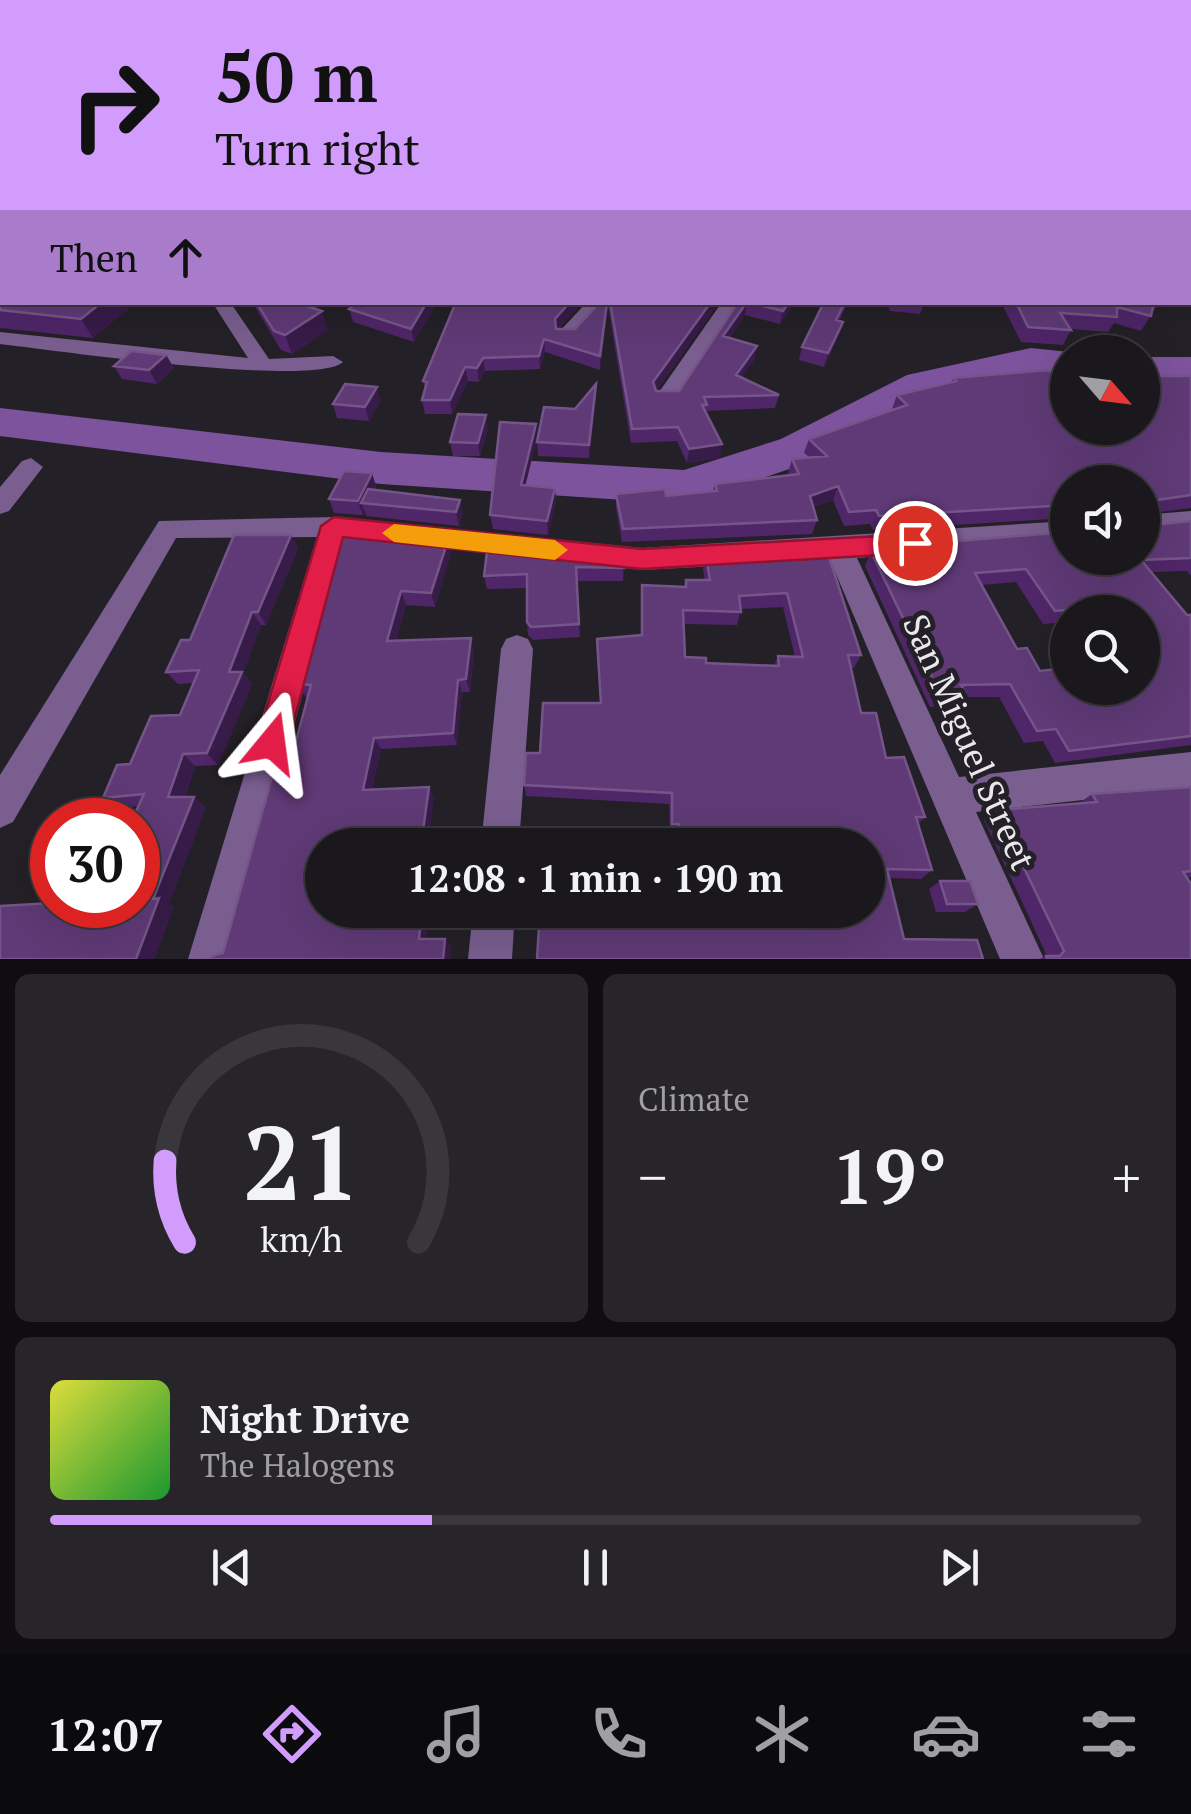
<!DOCTYPE html>
<html lang="en">
<head>
<meta charset="utf-8">
<style>
	body { margin:0; font-family:"PT Serif",serif; background:#28252a; color:#f1f3f6; height:100vh; display:flex; flex-direction:column; font-size:38px; white-space:nowrap }
	* { box-sizing:border-box; margin:0 }
	p { font-size:32px; color:#a0a0a4 }
	.icon { flex:none; width:55px; height:55px; fill:none; stroke:currentColor; stroke-width:2; stroke-linecap:round; stroke-linejoin:round }
	.map { position:relative; height:959px; overflow:hidden }
	.side { display:flex; flex-direction:column; gap:15px; padding:15px; background:#0f0d10; flex:1 }
	.side>* { flex:none }
	.top-card { position:absolute; left:0px; top:0px; width:1192px; height:305px; box-shadow:0 10px 40px #0002,0 0 0 2px #39373b; background:#d29cfd; color:#111; overflow:hidden }
	.needle { width:65px; rotate:118deg }
	.controls { position:absolute; left:1050px; top:335px; display:grid; gap:20px }
	.controls a { display:grid; place-items:center; width:110px; height:110px; border-radius:50%; background:#1b181d; box-shadow:0 10px 40px #0002,0 0 0 2px #39373b; font-size:50px }
	.speed { position:absolute; left:30px; top:798px; display:flex; gap:20px; font-size:50px; font-weight:700; text-align:center }
	.speed>* { display:grid; place-content:center; width:130px; height:130px; border-radius:50%; background:#1b181d; box-shadow:0 10px 40px #0002,0 0 0 2px #39373b; line-height:1 }
	.speed .limit { border:15px solid #d22; background:#fff; color:#111 }
	.pin { position:absolute; display:grid; place-items:center; width:85px; height:85px; color:#fff; margin:-42px; border:5px solid #fff; border-radius:50%; box-shadow:0 2px 10px #0007 }
	.me { position:absolute; width:110px; margin:-55px; rotate:16deg; stroke-linejoin:round; filter:drop-shadow(0 0 8px #0008) }
	.turn { display:flex; align-items:center; gap:35px; height:210px; padding:0 50px; font-size:45px }
	.turn .icon { width:130px; height:130px; stroke-width:2.5 }
	.turn b { display:block; font-size:70px; line-height:85px }
	.then { display:flex; align-items:center; height:95px; padding:0 50px; background:#0003; gap:20px; font-size:38px }
	.big { font-size:75px; font-weight:600; line-height:1.1 }
	.side .widget { flex:1; display:flex; flex-direction:column; justify-content:center; gap:15px; min-width:0; padding:0 35px; border-radius:15px; background:#28252a }
	.side .dial { align-items:center; gap:0 }
	.dial svg { height:260px; overflow:visible; fill:none; stroke:#39373b; stroke-width:7; stroke-linecap:round; text-anchor:middle }
	.dial text { fill:#f1f3f6; stroke:none }
	.song { display:flex; align-items:center; gap:30px }
	.cover { width:120px; height:120px; border-radius:15px; background:linear-gradient(135deg,hsl(60 70% 55%),hsl(130 70% 35%)) }
	.played { height:10px; border-radius:5px; background:linear-gradient(90deg,#d29cfd 35%,#39373b 35%) }
	.keys { display:flex; justify-content:space-around; direction:ltr }
	.heat { display:flex; justify-content:space-between; align-items:center; font-size:55px; direction:ltr }
	.side .tiles { flex:1; display:grid; gap:15px; grid-template-columns:1fr 1fr }
	.widget:last-child { grid-column:span 2 }
	.trip { position:absolute; left:305px; top:828px; width:580px; height:100px; border-radius:50px; background:#1b181d; box-shadow:0 10px 40px #0002,0 0 0 2px #39373b; font-weight:600; line-height:100px; text-align:center }
	.menu { display:flex; height:160px; justify-content:space-around; align-items:center; background:#0b0a0c; color:#a0a0a4 }
	.menu .icon { width:70px; height:70px }
	.menu .on { color:#d29cfd }
	.menu b { font-size:45px; color:#f1f3f6 }
	.map>svg:first-child { display:block }
	.lines { fill:none; stroke-linecap:round; stroke-linejoin:round }
	.river { fill:#7d539d; fill-rule:evenodd }
	.minor { fill:#795e8f; fill-rule:evenodd }
	.major { stroke:#cda0f2; stroke-width:25 }
	.wall { fill:#4f2668; fill-rule:evenodd }
	.shaded-wall { fill:#371b48 }
	.building { fill:#5f3a76; stroke:#755589; stroke-width:2.5; fill-rule:evenodd }
	.route { fill:#e11d48; stroke:#92132f; stroke-width:2.5 }
	.slow { fill:#f59e0b }
	.labels { text-anchor:middle; dominant-baseline:central; stroke-width:10; stroke-linejoin:round; paint-order:stroke }
	.near-street-label { font-size:35px; fill:#eae7ed; stroke:#242027 }
</style>
</head>
<body>
<div class="map">
<svg width="1191" height="959" viewBox="0 0 1191 959">
	<rect width="100%" height="100%" fill="#242027"/>
	<g class="lines">
		<path class="river" d="M1031 348 1069 352 1068 376 1031 372 934 393 813 461 685 504 381 484 0 436V408L381 452 684 470 781 439 907 375Z
			M1142 357H1191V381H1142Z"/>
		<path class="minor" d="M212 302H230L269 359 333 356 343 362C315 388 52 350 0 344V332L248 358Z
			M587 302H607L573 340H559V332Z
			M722 302H741L674 403H658L655 398Z
			M31 458 43 467 9 511 0 514V487L22 461Z
			M1191 511V531L1142 535V515Z
			M334 517 642 548 1068 521V541L857 558 959 777 1191 752V788L976 812 1044 959H1000L830 560 642 570 344 538 232 959H188L317 537 176 538 13 822 0 828V775L159 521Z
			M517 635 528 639 533 649 519 845H481L501 649 506 639Z
			M473 910H515L512 959H468Z"/>
		<path class="major" d="M0 290 2 288"/>
	</g>
	<path class="wall" d="M2 191V251H0V193Z
		M0 294 2 302H132L133 305 93 338 0 328Z
		M252 302H296L328 330 292 354 281 350Z
		M437 302 414 342 353 322 349 309Z
		M582 302 558 329H575L600 302H719L656 391H679L738 302H795L780 324 745 315 729 338 755 359 741 378 779 395 775 408 706 411 720 458 687 463 677 441 631 443 608 306 600 370 545 352 540 369 485 371 479 382 468 381 452 414H425L422 400 425 389 423 381Z
		M824 302H848L839 321 843 322 839 335 824 367 799 360 802 347Z
		M887 302H925L920 314 890 311Z
		M1001 302H1159L1141 331 1114 323 1108 332 1071 329V330L1063 345 1021 342Z
		M166 355 174 368 157 384 122 379 114 366Z
		M1144 376H1191V508L1152 513 1155 525 1191 521V576L1187 571 1151 572 1187 615H1191V745L1055 763 1043 741 1024 743 999 697H960L955 704 930 707 865 566 871 552H893L896 546 1142 558 1068 482V518L873 530 870 524 844 526 833 500 813 507 817 520 812 534 622 542 616 508V494L666 496 713 491 715 484 789 476 788 473 792 459 809 457 804 453 809 439 893 410 892 409 897 395 952 382 953 378 1068 428H1142V378ZM1016 582 1043 624 1068 622V612H1142V688H1068L1040 671 1017 649 982 585Z
		M596 384V398L589 458 538 456 537 442 575 409Z
		M381 400 369 421 337 418 333 404Z
		M536 424 537 438 525 486 555 488 556 502 548 535 493 529 490 515Z
		M488 429 480 456H453L450 442Z
		M372 473 376 487 375 490 463 513 459 526 366 516 365 512 363 515 334 513 329 499Z
		M291 535 298 549 266 625H261L243 673 252 684 218 765 195 766 185 797 206 807 169 904 174 907 154 959H0L138 905V806L118 808 103 798 130 764 180 715 193 683 178 684 166 672 190 640Z
		M827 551 861 655 854 668H851L861 713 886 758 925 817 918 824 932 870 921 879 889 878 904 939 537 959 868 910V845H677V834H670L669 804 526 796 524 785 540 753 600 703 597 639 641 635 642 585 685 586 686 580H705L703 570 706 557ZM783 607 795 657 778 656 774 666 706 663 685 657 684 624 737 625 741 609Z
		M451 553 435 607 406 605 396 641 474 651 470 692H462L457 745 381 749 372 790 429 787 434 798 322 845 429 910 426 939 451 946 449 959H211L223 953 296 741 308 697H306L298 684 332 560Z
		M624 558 623 581H577L580 637 533 640 528 635 527 622V588L487 589 484 576Z
		M1191 787V877L1187 878 1191 959H1039L1047 956 984 820 996 810 1078 804 1092 794Z
		M940 881 978 904 965 912H936L929 889Z"/>
	<path class="shaded-wall" d="M102 302H132L133 305 93 338 81 319Z
		M427 302H437L414 342 411 329Z
		M570 302H582L555 332V319Z
		M607 302H608L600 370V356Z
		M711 302H719L652 396 653 382Z
		M747 302 745 315 721 349 723 336Z
		M789 302H795L780 324 783 311Z
		M322 311 328 330 292 354 285 335Z
		M843 322 839 335 824 367 828 353Z
		M544 339 545 352 540 369 539 356Z
		M757 346 755 359 734 389 736 375Z
		M166 355 174 368 157 384 149 370Z
		M483 358 485 371 479 382 477 368Z
		M465 367 468 381 452 414 450 400Z
		M596 384V398L589 458V445Z
		M377 387 381 400 369 421 365 407Z
		M486 415 488 429 480 456 478 443Z
		M536 424 537 438 522 499 521 485Z
		M722 444 720 458 687 463 689 449Z
		M372 473 376 487 369 503H361L365 512 363 515 358 501Z
		M838 486 833 500 805 509 810 496Z
		M555 488 556 502 548 535 547 521Z
		M460 500 463 513 459 526 456 512Z
		M291 535 298 549 266 625 258 612Z
		M448 540 451 553 435 607 431 593Z
		M401 591 406 605 392 654 387 641Z
		M252 612 261 625 243 673 252 684 218 765 207 753 229 672Z
		M471 638 474 651 470 692 466 679Z
		M458 680 462 692 457 745 453 733Z
		M374 738 381 749 370 801 363 790Z
		M183 754 195 766 181 807 168 797Z
		M429 787 434 798 428 845H421Z
		M194 797 206 807 169 904 174 907 154 959H136L153 899Z
		M422 910H429L425 946 419 939Z
		M445 939 451 946 449 959H443Z"/>
	<path class="building" d="M1190 159H1191V205H1190Z
		M2 191V234H0V193Z
		M2 292V302H102L81 319 0 310V294Z
		M256 302H296L322 311 285 335 274 331Z
		M357 302H427L411 329 349 309Z
		M456 302H570L555 319 556 329H575L600 302H607L600 356 544 339 539 356 483 358 477 368 465 367 450 400H422L427 382 423 381Z
		M610 302H711L653 382 656 391H679L738 302H747L723 336 757 346 736 375 779 395 704 397 707 405H702L722 444 689 449 678 427 632 429Z
		M748 302H789L783 311Z
		M824 302H845L836 320 843 322 828 353 802 347Z
		M1016 302H1154L1151 316 1117 307V317L1060 313 1071 330 1028 327Z
		M131 351 166 355 149 370 114 366Z
		M1049 370 1068 389V428H1142V390L1157 389 1144 376H1191V495L1150 501 1155 525 1191 521V558L1141 560 1187 615H1191V736L1069 751 1056 729 1037 731 1010 684 961 685 965 692 940 694 871 552H899L896 546 1068 532V558H1142V482H1068V505L879 516 876 510 849 512 838 486 810 496 817 520 623 529 616 494 665 489 666 496 717 491 715 484 799 474 792 459 827 456 809 439 907 405 897 395 956 381 953 378ZM1026 569 1055 611 1086 608 1090 612H1142V688H1068V668L1040 671 1027 648 1017 649 975 573Z
		M345 384 377 387 365 407 333 404Z
		M596 384 589 445 537 442 544 407 575 409Z
		M458 414 486 415 478 443 450 442Z
		M500 422 536 424 521 485 555 488 547 521 490 515Z
		M344 471 372 473 358 501 329 499Z
		M368 489 460 500 456 512 361 503Z
		M348 529 448 540 431 593 401 591 387 641 471 638 466 679 458 680 453 733 374 738 363 790 429 787 421 845H322V910H422L419 939H445L443 959H211L212 956 223 953 282 741H296L311 685 298 684 332 560Z
		M234 535H291L258 612H252L229 672H242L207 753 183 754 168 797H194L153 899 159 898 136 959H0V906L52 903V905H138V820H132L144 794 103 798 117 765 130 764 151 716 180 715 199 670 166 672 181 640H190Z
		M488 544 624 558V568L576 567 579 624 531 627 527 622V574L484 576Z
		M827 551 861 655H848L861 713H876L886 758 904 757 925 817H916L932 870 887 869 904 939 977 940 983 959H537L540 910H868V845H679V824H672V793L524 785 526 753H540L543 703H601L597 639 642 635V585L686 587V580H710L706 557ZM787 593 803 657 778 656 779 666 706 663V658L685 657 683 610 741 612 739 596Z
		M1191 787V871L1183 872 1191 884V959H1047L1046 956H1060L1064 951 996 810 1097 802 1092 794Z
		M940 881H970L978 904H947Z"/>
	<linearGradient id="sky" x2="0" y2="1"><stop stop-color="#141215"/><stop offset="0.54" stop-color="#3f4252"/><stop offset="1" stop-color="#3f4252" stop-opacity="0"/></linearGradient>
	<rect width="1191" height="293" fill="url(#sky)"/>
	<path class="route" d="M334 517 642 549 915 534 927 543 915 553 642 569 343 537 288 743 283 754 272 758 261 754 256 743 321 526Z"/>
	<path class="slow" d="M394 524 555 540 568 550 555 560 394 542 382 533Z"/>
	<g class="labels">
		<g class="near-street-label">
			<text transform="translate(970 742) rotate(66)">San Miguel Street</text>
		</g>
	</g>
</svg>
<div class="controls">
<a><svg class="needle" viewBox="-14 -14 28 28"><path d="M0-13l5 13h-10z" fill="#e53935"/><path d="M0 13l5-13h-10z" fill="#a0a0a4"/></svg></a>
<a><svg class="icon" aria-label="sound" viewBox="0 0 24 24"><path d="M4 9h4l5-4v14l-5-4H4zM17 9q2 3 0 6"/></svg></a>
<a><svg class="icon" aria-label="search" viewBox="0 0 24 24"><circle cx="10" cy="10" r="6"/><path d="M15 15l6 6"/></svg></a>
</div>
<div class="speed"><div class="limit">30</div></div>
<div class="pin" style="left:915px;top:543px;background:#d93025"><svg class="icon" aria-label="arrive" viewBox="0 0 24 24"><path d="M6 21V4h12l-3 4 3 4H6"/></svg></div>
<svg class="me" style="left:272px;top:743px" viewBox="-20 -20 40 40"><path d="M0-17L14 15 0 8-14 15z" fill="#e11d48" stroke="#fff" stroke-width="4"/></svg>
<div class="trip">12:08 · 1 min · 190 m</div>
<div class="top-card">
<div class="turn"><svg class="icon" aria-label="right" viewBox="0 0 24 24"><path d="M7 20v-9h11M14 6l5 5-5 5"/></svg><div><b>50 m</b>Turn right</div></div>
<div class="then">Then<svg class="icon" aria-label="ahead" viewBox="0 0 24 24"><path d="M12 20V5M6 11l6-6 6 6"/></svg></div>
</div>
</div>
<section class="side">
<div class="tiles">
<div class="widget dial"><svg viewBox="0 0 100 80">
<path d="M14 69A42 42 0 1 1 86 69"/>
<path d="M14 69A42 42 0 0 1 8 44" stroke="#d29cfd"/>
<text x="50" y="56" font-size="32" font-weight="700">21</text>
<text x="50" y="72" font-size="11">km/h</text>
</svg></div>
<div class="widget"><p>Climate</p>
<div class="heat"><a>−</a><b class="big">19°</b><a>+</a></div>
</div>
<div class="widget">
<div class="song"><i class="cover"></i><div><b>Night Drive</b><p>The Halogens</p></div></div>
<div class="played"></div>
<div class="keys"><svg class="icon" aria-label="previous" viewBox="0 0 24 24"><path d="M18 5L8 12l10 7zM5 5v14"/></svg><svg class="icon" aria-label="pause" viewBox="0 0 24 24"><path d="M8 5v14M16 5v14"/></svg><svg class="icon" aria-label="next" viewBox="0 0 24 24"><path d="M6 5l10 7-10 7zM19 5v14"/></svg></div>
</div>
</div>
</section>
<nav class="menu">
<b>12:07</b>
<svg class="icon on" aria-label="directions" viewBox="0 0 24 24"><path d="M12 3l9 9-9 9-9-9zM9 14v-3h6M13 9l2 2-2 2"/></svg>
<svg class="icon" aria-label="music" viewBox="0 0 24 24"><path d="M9 18V5l10-2v13"/><circle cx="6" cy="18" r="3"/><circle cx="16" cy="16" r="3"/></svg>
<svg class="icon" aria-label="phone" viewBox="0 0 24 24"><path d="M5 4h4l2 5-3 2q2 4 5 5l2-3 5 2v4C11 20 4 13 5 4z"/></svg>
<svg class="icon" aria-label="climate" viewBox="0 0 24 24"><path d="M12 3v18M4 7l16 10M4 17L20 7"/></svg>
<svg class="icon" aria-label="car" viewBox="0 0 24 24"><path d="M5 17H2v-5l4-1 3-4h7l3 4 3 1v5h-3M9 17h6M6 11h13"/><circle cx="7" cy="17" r="2"/><circle cx="17" cy="17" r="2"/></svg>
<svg class="icon" aria-label="filters" viewBox="0 0 24 24"><path d="M4 7h16M4 17h16"/><circle cx="9" cy="7" r="2"/><circle cx="15" cy="17" r="2"/></svg>
</nav>
</body>
</html>
